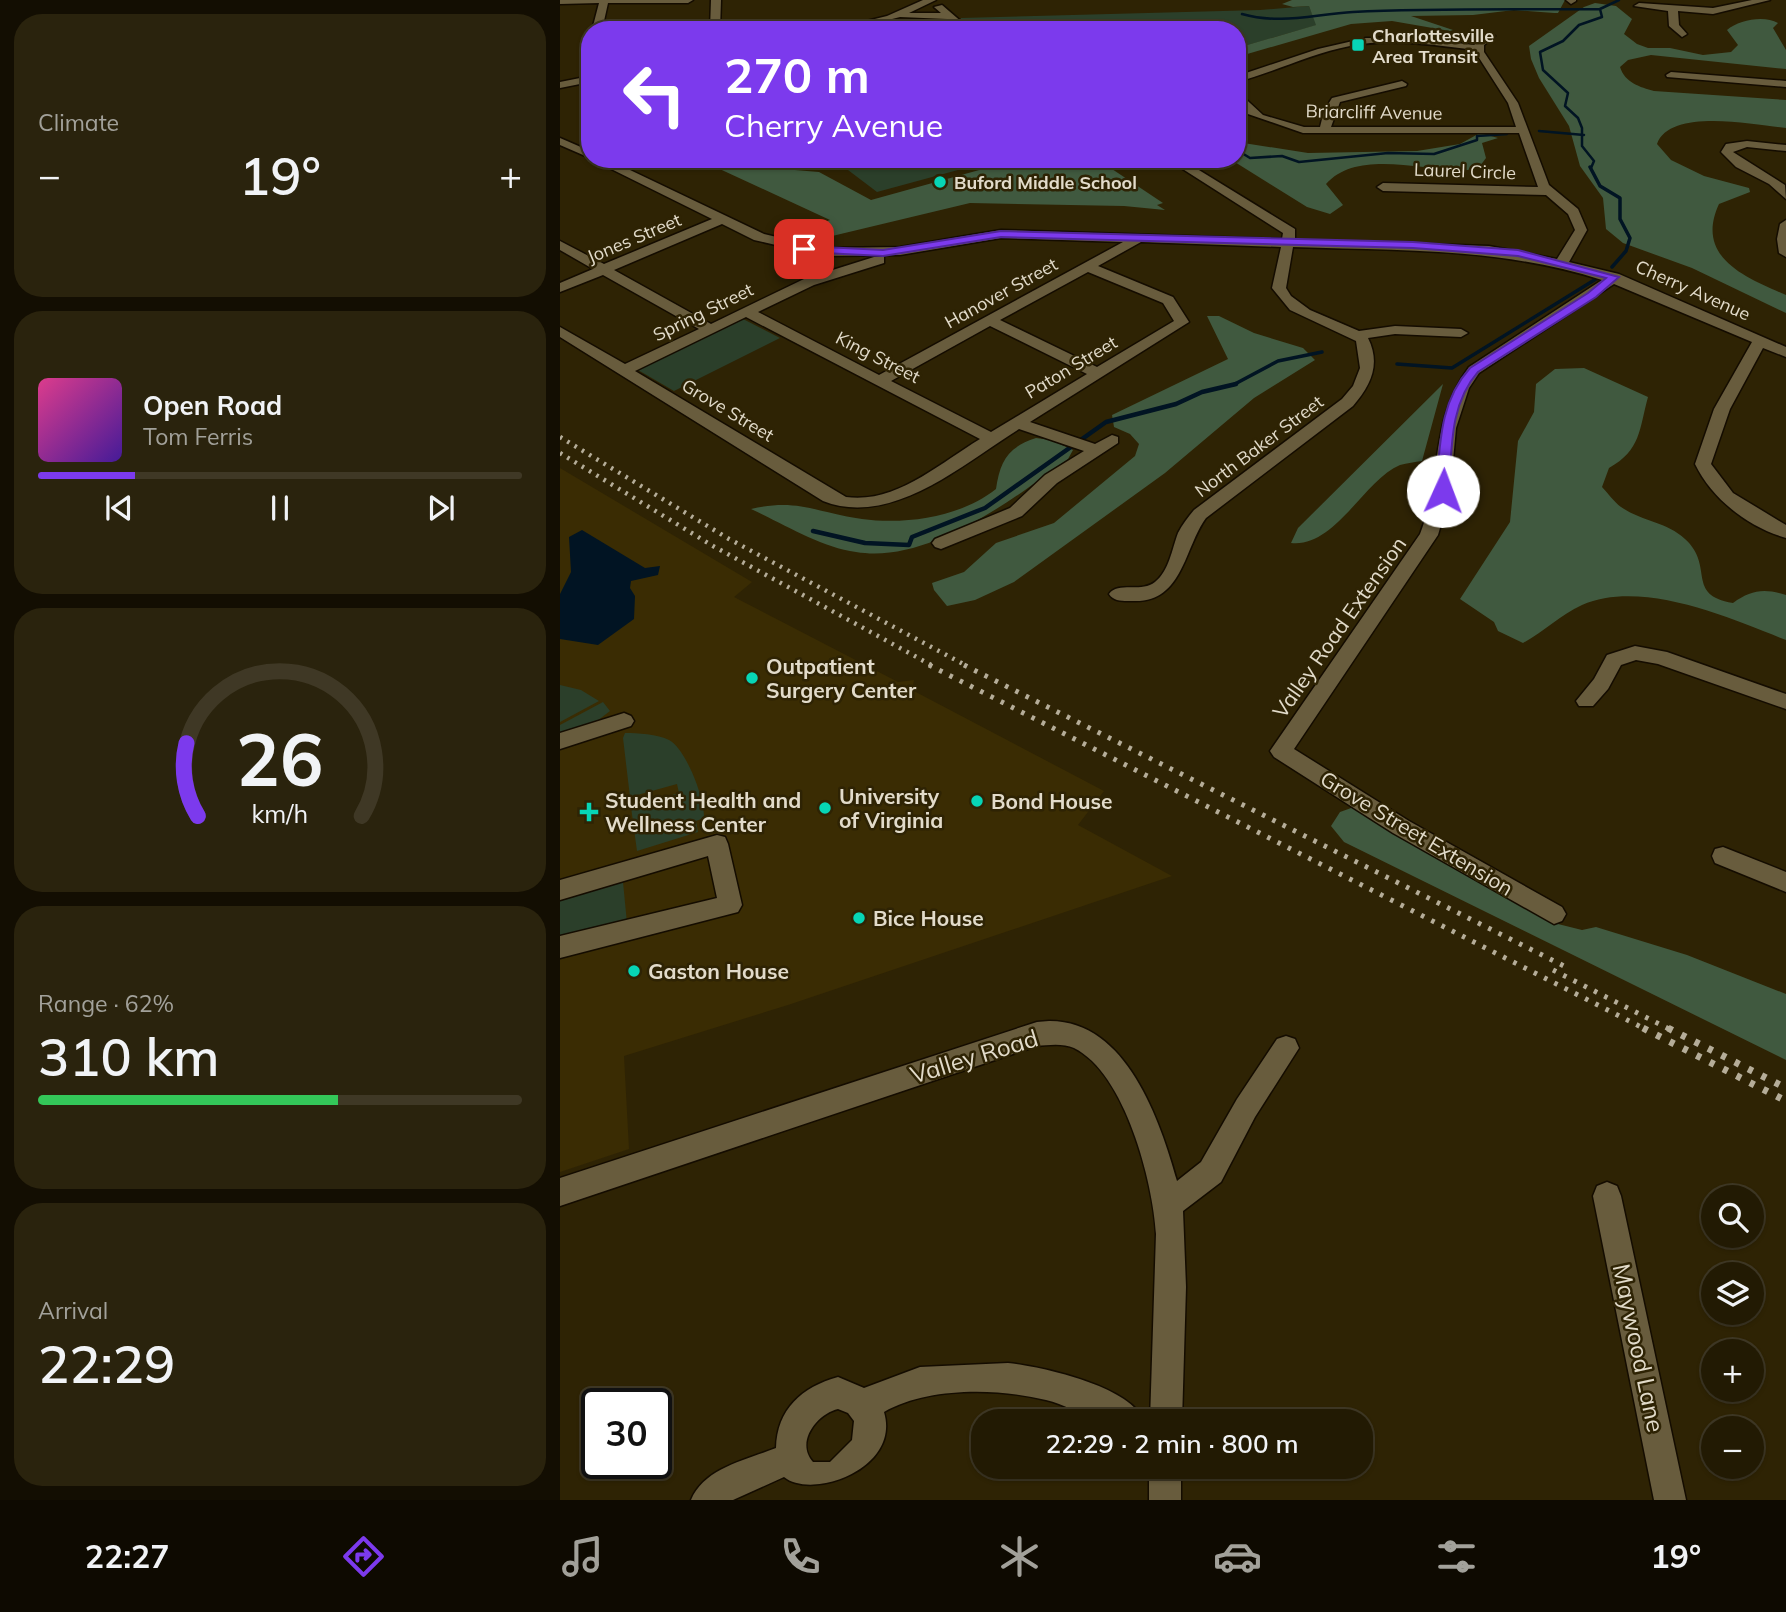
<!DOCTYPE html>
<html lang="en">
<head>
<meta charset="utf-8">
<style>
	body { margin:0; font-family:Mulish,sans-serif; background:#2a230d; color:#f1f3f6; height:100vh; display:flex; flex-direction:column; font-size:26px; white-space:nowrap }
	* { box-sizing:border-box; margin:0 }
	p { font-size:23px; color:#a2a19a }
	.icon { flex:none; width:38px; height:38px; fill:none; stroke:currentColor; stroke-width:2; stroke-linecap:round; stroke-linejoin:round }
	.map { position:relative; flex:1; overflow:hidden }
	.side { display:flex; flex-direction:column; gap:14px; padding:14px; background:#130e02; width:560px }
	.side>* { flex:none }
	.hud { position:absolute; left:21px; top:21px; width:665px; height:147px; border-radius:28px; box-shadow:0 2px 5px #0004,0 0 0 2px #3f3825; background:#7c3aed; color:#fff; overflow:hidden }
	.controls { position:absolute; left:1141px; top:1185px; display:grid; gap:14px }
	.controls a { display:grid; place-items:center; width:63px; height:63px; border-radius:50%; background:#221a03; box-shadow:0 2px 5px #0004,0 0 0 2px #3f3825; font-size:35px }
	.speed { position:absolute; left:21px; top:1388px; display:flex; gap:14px; font-size:35px; font-weight:700; text-align:center }
	.speed>* { display:grid; place-content:center; width:91px; height:91px; border-radius:50%; background:#221a03; box-shadow:0 2px 5px #0004,0 0 0 2px #3f3825; line-height:1 }
	.speed .limit { border:4px solid #111; border-radius:10px; background:#fff; color:#111 }
	.pin { position:absolute; display:grid; place-items:center; width:60px; height:60px; color:#fff; margin:-30px; border-radius:14px; box-shadow:0 4px 10px #0006 }
	.me { position:absolute; width:77px; margin:-38px; rotate:2deg; stroke-linejoin:round; filter:drop-shadow(0 0 5px #0008) }
	.turn { display:flex; align-items:center; gap:24px; height:147px; padding:0 28px; font-size:32px }
	.turn .icon { width:91px; height:91px; stroke-width:2.5 }
	.turn b { display:block; font-size:49px; line-height:60px }
	.big { font-size:52px; font-weight:600; line-height:1.1 }
	.side .widget { flex:1; display:flex; flex-direction:column; justify-content:center; gap:10px; min-width:0; padding:0 24px; border-radius:28px; background:#2a230d }
	.side .dial { align-items:center; gap:0 }
	.dial svg { height:182px; overflow:visible; fill:none; stroke:#3f3825; stroke-width:7; stroke-linecap:round; text-anchor:middle }
	.dial text { fill:#f1f3f6; stroke:none }
	.song { display:flex; align-items:center; gap:21px }
	.cover { width:84px; height:84px; border-radius:10px; background:linear-gradient(135deg,hsl(330 70% 55%),hsl(260 70% 35%)) }
	.played { height:7px; border-radius:4px; background:linear-gradient(90deg,#7c3aed 20%,#3f3825 20%) }
	.keys { display:flex; justify-content:space-around; direction:ltr }
	.heat { display:flex; justify-content:space-between; align-items:center; font-size:38px; direction:ltr }
	.charge { height:10px; border-radius:5px; background:linear-gradient(90deg,#34c759 62%,#3f3825 0) }
	.trip { position:absolute; left:411px; top:1409px; width:402px; height:70px; border-radius:28px; background:#221a03; box-shadow:0 2px 5px #0004,0 0 0 2px #3f3825; font-weight:600; line-height:70px; text-align:center }
	.tabs { display:flex; height:112px; justify-content:space-around; align-items:center; background:#0e0a01; color:#a2a19a }
	.tabs .icon { width:49px; height:49px }
	.tabs .active { color:#7c3aed }
	.tabs b { font-size:32px; color:#f1f3f6 }
	main { display:flex; flex:1; min-height:0 }
	.map>svg:first-child { display:block }
	.built { fill:#3a2c03 }
	.green { fill:#2b3f2a }
	.forest { fill:#40593f }
	.water { fill:#011423 }
	.lines { fill:none; stroke-linecap:round; stroke-linejoin:round }
	.stream-far2 { stroke:#011423; stroke-width:2.5 }
	.stream-far1 { stroke:#011423; stroke-width:3.5 }
	.stream { stroke:#011423; stroke-width:4.5 }
	.minor-casing { stroke:#140c00; stroke-width:3 }
	.minor { fill:#685c3d; fill-rule:evenodd }
	.rail-far2 { stroke:#b5ad99; stroke-width:4.5; stroke-dasharray:2.5 6; stroke-linecap:butt }
	.rail-far1 { stroke:#b5ad99; stroke-width:5; stroke-dasharray:3.5 8; stroke-linecap:butt }
	.rail { stroke:#b5ad99; stroke-width:7; stroke-dasharray:5 10; stroke-linecap:butt }
	.route { fill:#7c3aed; stroke:#51269a; stroke-width:2 }
	.poi-dot { fill:#07d5b6; stroke:#2e2304; stroke-width:2.5 }
	.labels { text-anchor:middle; dominant-baseline:central; stroke-width:5; stroke-linejoin:round; paint-order:stroke }
	.far-poi-label { font-size:18px; font-weight:bold; fill:#e2dbca; stroke:#2e2304; text-anchor:start }
	.far-street-label { font-size:18px; fill:#e2dbca; stroke:#2e2304 }
	.street-label { font-size:21px; fill:#e2dbca; stroke:#2e2304 }
	.poi-label { font-size:21px; font-weight:bold; fill:#e2dbca; stroke:#2e2304; text-anchor:start }
	.near-street-label { font-size:24px; fill:#e2dbca; stroke:#2e2304 }
</style>
</head>
<body>
<main>
<section class="side">
<div class="widget"><p>Climate</p>
<div class="heat"><a>−</a><b class="big">19°</b><a>+</a></div>
</div>
<div class="widget">
<div class="song"><i class="cover"></i><div><b>Open Road</b><p>Tom Ferris</p></div></div>
<div class="played"></div>
<div class="keys"><svg class="icon" aria-label="previous" viewBox="0 0 24 24"><path d="M18 5L8 12l10 7zM5 5v14"/></svg><svg class="icon" aria-label="pause" viewBox="0 0 24 24"><path d="M8 5v14M16 5v14"/></svg><svg class="icon" aria-label="next" viewBox="0 0 24 24"><path d="M6 5l10 7-10 7zM19 5v14"/></svg></div>
</div>
<div class="widget dial"><svg viewBox="0 0 100 80">
<path d="M14 69A42 42 0 1 1 86 69"/>
<path d="M14 69A42 42 0 0 1 9 37" stroke="#7c3aed"/>
<text x="50" y="56" font-size="32" font-weight="700">26</text>
<text x="50" y="72" font-size="11">km/h</text>
</svg></div>
<div class="widget"><p>Range · 62%</p><b class="big">310 km</b><div class="charge"></div></div>
<div class="widget"><p>Arrival</p><b class="big">22:29</b></div>
</section>
<div class="map">
<svg width="1226" height="1500" viewBox="0 0 1226 1500">
	<rect width="100%" height="100%" fill="#2e2304"/>
	<path class="built" d="M0 468 192 582 174 597 338 682 354 680 352 690 544 791 518 825 612 876 228 1005 64 1056 69 1149 0 1172Z"/>
	<path class="green" d="M749 6 757 25 677 48V30H416L401 20V18L700 10Z
		M326 159H413L420 164 317 192 288 170Z
		M183 319 220 338 114 391 78 370Z
		M0 685 21 690 39 701 0 722Z
		M43 702 50 711 37 721 0 732V725Z
		M65 733C77 733 98 734 109 740 126 749 145 799 144 818L136 821 138 832 77 851 71 807 119 793 117 784 70 797 63 738Z
		M63 882 67 923 0 939V901Z"/>
	<path class="forest" d="M732 0H1005L998 13H994L954 10 913 15 851 16 893 30 890 31 832 21 791 24 677 57V48L756 25 749 6 733 7 722 4Z
		M1035 3 1056 6 1072 19 1064 34 1077 44 1088 48H1110L1143 55 1171 52 1178 45 1167 30C1179 20 1204 15 1218 23L1213 28 1226 50V69L1091 55 1068 60 1060 67C1065 83 1080 87 1094 91L1226 100V128C1196 125 1110 107 1097 144L1111 160 1144 176 1189 188 1190 192 1159 204C1134 258 1187 278 1226 295V313L1132 268 1063 243 1046 229 1043 198 1020 166 1009 126 979 78 971 59 969 46 1024 7Z
		M920 133 938 138 922 143 926 158 920 166 908 170C865 172 798 148 766 184L783 205 770 214 747 207 670 159H677V142L748 153 857 151 900 144Z
		M138 159H168L187 166 259 172 311 200 459 159H537L603 203 597 205 605 210 564 206 410 203 243 243 225 237 270 220Z
		M647 316H659L694 333 743 348 755 360 694 398 605 473 454 582 415 600 387 606 374 590 372 583 404 572 436 543 494 523 575 456 579 444 570 434 554 427 552 415 668 359Z
		M1024 368 1088 397C1079 430 1081 450 1049 468L1042 487C1048 493 1054 502 1061 507 1081 521 1107 522 1125 539 1155 566 1125 595 1173 603 1191 590 1204 588 1226 595V640C1169 618 1083 579 1022 605 1000 615 984 632 963 643L938 631 934 622 900 599 950 522 958 441 974 412 976 384 995 369Z
		M883 384 862 461C855 462 847 463 840 465 804 480 775 548 731 543L738 528Z
		M476 438 491 440 513 450 508 459C452 500 368 564 296 552 260 547 224 524 191 509 239 498 257 513 302 519 346 525 401 517 436 489 440 461 448 447 476 438Z
		M794 807 998 924 1022 930 1036 927 1127 955 1226 994V1060L784 842 771 826 780 812Z"/>
	<path class="water" d="M22 530 85 568 100 566 98 575 71 581 70 588 75 596 74 619 38 645 0 639V594L11 572 9 537Z"/>
	<g class="lines">
		<path class="stream-far2" d="M682 14C721 25 754 14 793 12 875 8 958 10 1040 9
			M979 131 1024 135
			M677 150 690 158 722 156 739 162 828 153 874 154 917 140V136L947 134
			M1031 168 1034 161 1022 146V128L1018 118 1005 106 1008 93 983 70 980 52 1003 41 1019 25 1042 17 1040 9 1059 0"/>
		<path class="stream-far1" d="M1030 167 1040 186 1060 198V219L1070 238 1066 251 1052 267
			M837 364 892 368 1036 279
			M673 385 718 361 762 352"/>
		<path class="stream" d="M253 531 305 543 349 545 352 537 425 508 546 422 616 404 642 392 676 384"/>
		<defs>
			<path id="minor" d="M0 0H133L128 3H48L42 30H32L39 3 0 4Z
				M151 0H161L160 30H150Z
				M363 0H376L349 13H381L374 7 382 5 411 30H400L387 19 340 17 289 30H270L327 16Z
				M1006 0H1016V1L1011 4Z
				M1192 0H1210L1153 14 1118 11 1119 25 1127 34 1122 37 1109 26 1108 11 1074 6 1079 3 1153 8Z
				M927 34 935 36 924 45V52L958 103 989 185 1018 209 1027 230 1009 262 1059 274 1226 347V357L1203 348 1170 409 1151 464 1173 493 1226 525V538C1188 527 1152 499 1135 464L1154 409 1192 342 1054 284 919 373 909 388 896 428 890 493 878 535 734 749 849 821 1002 907 1006 914 1002 921 994 924 833 833 714 757 710 751 860 534C883 474 869 422 909 367L1042 280C938 247 841 251 733 247L726 288 731 296 750 310 799 331 835 326 901 329 908 333 901 337 835 334 808 338C821 364 811 385 793 406L646 518C624 548 623 603 573 601 564 601 554 602 549 594 558 581 581 593 595 582 609 571 612 549 618 533 622 525 628 517 634 510L782 399 793 386 800 368 796 341 730 310 712 288 721 247 581 242 538 266 613 297 629 322 470 422 535 444 552 435 558 437V443L497 483 462 516 381 549 375 547 372 543 375 539 450 508 485 475 524 451 459 429C403 464 331 528 263 501L0 337V327L65 364 139 329 43 275 0 292V283L33 269 0 250V241L44 264 152 219 31 159H47L204 234 263 248 340 247 441 230 722 239 723 233 607 159H621L735 229V240L929 246 997 259 1015 230 1008 214 986 195 823 191 817 187 823 183 978 187 959 133H743L685 113 677 102V91L703 115 744 127H760L764 111 772 98 842 81 847 84 846 86 780 102 771 127H956L948 103 914 50C873 45 831 38 790 46 752 53 715 72 677 82V76L758 49 806 38H854L914 45ZM162 224 194 240 263 256 340 255 441 238 563 242 319 375 198 312 254 285 324 263V257H314L244 279 151 324 54 270ZM528 272 603 303 614 321 537 367 440 320ZM186 317 420 439C380 463 336 504 286 497L75 371ZM430 326 527 374 431 432 331 381Z
				M1111 72 1226 81V87L1107 77 1106 75Z
				M30 76V82L0 88V82Z
				M0 138 30 151V158L0 145Z
				M1187 141 1226 145V151L1187 147 1173 152 1225 185 1226 199 1209 184 1176 167 1161 152 1166 144Z
				M1226 220V257L1219 253 1217 239 1220 224Z
				M1075 646 1107 652 1226 694V709L1098 664 1076 660 1061 665 1048 689 1033 706H1019L1016 701 1034 679 1047 655Z
				M64 713 71 716 74 721 71 726 0 749V733Z
				M157 835 165 837 168 844 182 905 178 912 0 958V936L157 898 148 856 0 900V880Z
				M1163 847 1226 872V892L1155 863 1152 856 1155 849Z
				M489 1021C566 1020 600 1120 617 1181L641 1162 677 1099 717 1039 726 1036 735 1039 739 1048 695 1117 661 1182 623 1211 626 1287 622 1421H590L596 1234C593 1182 565 1073 514 1048 503 1043 488 1045 477 1046L0 1206V1178L477 1022Z
				M1047 1182 1057 1186 1061 1196 1126 1500H1094L1033 1196 1037 1186Z
				M448 1363C483 1367 570 1386 584 1421 570 1421 549 1425 536 1420 519 1414 504 1404 486 1400 437 1388 368 1387 324 1412 341 1469 252 1500 224 1477L173 1500H131C144 1468 186 1460 216 1448 217 1409 242 1387 278 1377L304 1388 360 1367ZM278 1409 288 1413 294 1421 292 1440 270 1462H253C235 1442 257 1414 278 1409Z
				M589 1466H621V1500H589Z"/>
		</defs>
		<use href="#minor" class="minor-casing"/>
		<use href="#minor" class="minor"/>
		<path class="rail-far2" d="M0 437 169 539 407 666
			M0 453 153 546 373 666"/>
		<path class="rail-far1" d="M369 665 1087 1030
			M404 665 1010 969
			M993 970 1111 1030"/>
		<path class="rail" d="M1083 1028 1226 1101
			M1108 1028 1226 1088"/>
	</g>
	<path class="route" d="M441 231 853 242 958 250 1059 277 1036 297 918 372C889 405 892 450 889 491L883 495 876 491C880 446 879 402 910 368L1028 293 1046 278 958 256 853 248 441 237 323 256 244 252 239 249 244 246 323 250Z"/>
	<g class="poi-dot">
		<rect x="791" y="38" width="14" height="14" rx="3.5"/>
		<circle cx="380" cy="182" r="7"/>
		<circle cx="192" cy="678" r="7"/>
		<circle cx="417" cy="801" r="7"/>
		<circle cx="265" cy="808" r="7"/>
		<path d="M25.5 801.5h7v7h7v7h-7v7h-7v-7h-7v-7h7z"/>
		<circle cx="299" cy="918" r="7"/>
		<circle cx="74" cy="971" r="7"/>
	</g>
	<g class="labels">
		<g class="far-poi-label">
			<text x="812" y="35">Charlottesville<tspan x="812" dy="21">Area Transit</tspan></text>
			<text x="394" y="182">Buford Middle School</text>
		</g>
		<g class="far-street-label">
			<text transform="translate(814 112) rotate(1)">Briarcliff Avenue</text>
			<text transform="translate(905 171) rotate(2)">Laurel Circle</text>
			<text transform="translate(74 238) rotate(-23)">Jones Street</text>
			<text transform="translate(1133 290) rotate(24)">Cherry Avenue</text>
			<text transform="translate(441 293) rotate(-29)">Hanover Street</text>
			<text transform="translate(143 312) rotate(-26)">Spring Street</text>
			<text transform="translate(318 357) rotate(27)">King Street</text>
			<text transform="translate(511 367) rotate(-31)">Paton Street</text>
			<text transform="translate(168 410) rotate(31)">Grove Street</text>
			<text transform="translate(699 446) rotate(-37)">North Baker Street</text>
		</g>
		<g class="street-label">
			<text transform="translate(779 627) rotate(-55)">Valley Road Extension</text>
			<text transform="translate(857 833) rotate(31)">Grove Street Extension</text>
		</g>
		<g class="poi-label">
			<text x="206" y="666">Outpatient<tspan x="206" dy="24">Surgery Center</tspan></text>
			<text x="279" y="796">University<tspan x="279" dy="24">of Virginia</tspan></text>
			<text x="45" y="800">Student Health and<tspan x="45" dy="24">Wellness Center</tspan></text>
			<text x="431" y="801">Bond House</text>
			<text x="313" y="918">Bice House</text>
			<text x="88" y="971">Gaston House</text>
		</g>
		<g class="near-street-label">
			<text transform="translate(414 1056) rotate(-17)">Valley Road</text>
			<text transform="translate(1079 1348) rotate(78)">Maywood Lane</text>
		</g>
	</g>
</svg>
<div class="controls">
<a><svg class="icon" aria-label="search" viewBox="0 0 24 24"><circle cx="10" cy="10" r="6"/><path d="M15 15l6 6"/></svg></a>
<a><svg class="icon" aria-label="layers" viewBox="0 0 24 24"><path d="M12 4l9 5-9 5-9-5zM3 14l9 5 9-5"/></svg></a>
<a>+</a>
<a>−</a>
</div>
<div class="speed"><div class="limit">30</div></div>
<div class="pin" style="left:244px;top:249px;background:#d93025"><svg class="icon" aria-label="arrive" viewBox="0 0 24 24"><path d="M6 21V4h12l-3 4 3 4H6"/></svg></div>
<svg class="me" style="left:883px;top:491px" viewBox="-20 -20 40 40"><circle r="19" fill="#fff"/><path d="M0-13L10 11 0 6-10 11z" fill="#7c3aed"/></svg>
<div class="trip">22:29 · 2 min · 800 m</div>
<div class="hud">
<div class="turn"><svg class="icon" aria-label="left" viewBox="0 0 24 24"><path d="M17 20v-9H6M10 6l-5 5 5 5"/></svg><div><b>270 m</b>Cherry Avenue</div></div>
</div>
</div>
</main>
<nav class="tabs">
<b>22:27</b>
<svg class="icon active" aria-label="directions" viewBox="0 0 24 24"><path d="M12 3l9 9-9 9-9-9zM9 14v-3h6M13 9l2 2-2 2"/></svg>
<svg class="icon" aria-label="music" viewBox="0 0 24 24"><path d="M9 18V5l10-2v13"/><circle cx="6" cy="18" r="3"/><circle cx="16" cy="16" r="3"/></svg>
<svg class="icon" aria-label="phone" viewBox="0 0 24 24"><path d="M5 4h4l2 5-3 2q2 4 5 5l2-3 5 2v4C11 20 4 13 5 4z"/></svg>
<svg class="icon" aria-label="climate" viewBox="0 0 24 24"><path d="M12 3v18M4 7l16 10M4 17L20 7"/></svg>
<svg class="icon" aria-label="car" viewBox="0 0 24 24"><path d="M5 17H2v-5l4-1 3-4h7l3 4 3 1v5h-3M9 17h6M6 11h13"/><circle cx="7" cy="17" r="2"/><circle cx="17" cy="17" r="2"/></svg>
<svg class="icon" aria-label="filters" viewBox="0 0 24 24"><path d="M4 7h16M4 17h16"/><circle cx="9" cy="7" r="2"/><circle cx="15" cy="17" r="2"/></svg>
<b>19°</b>
</nav>
</body>
</html>
